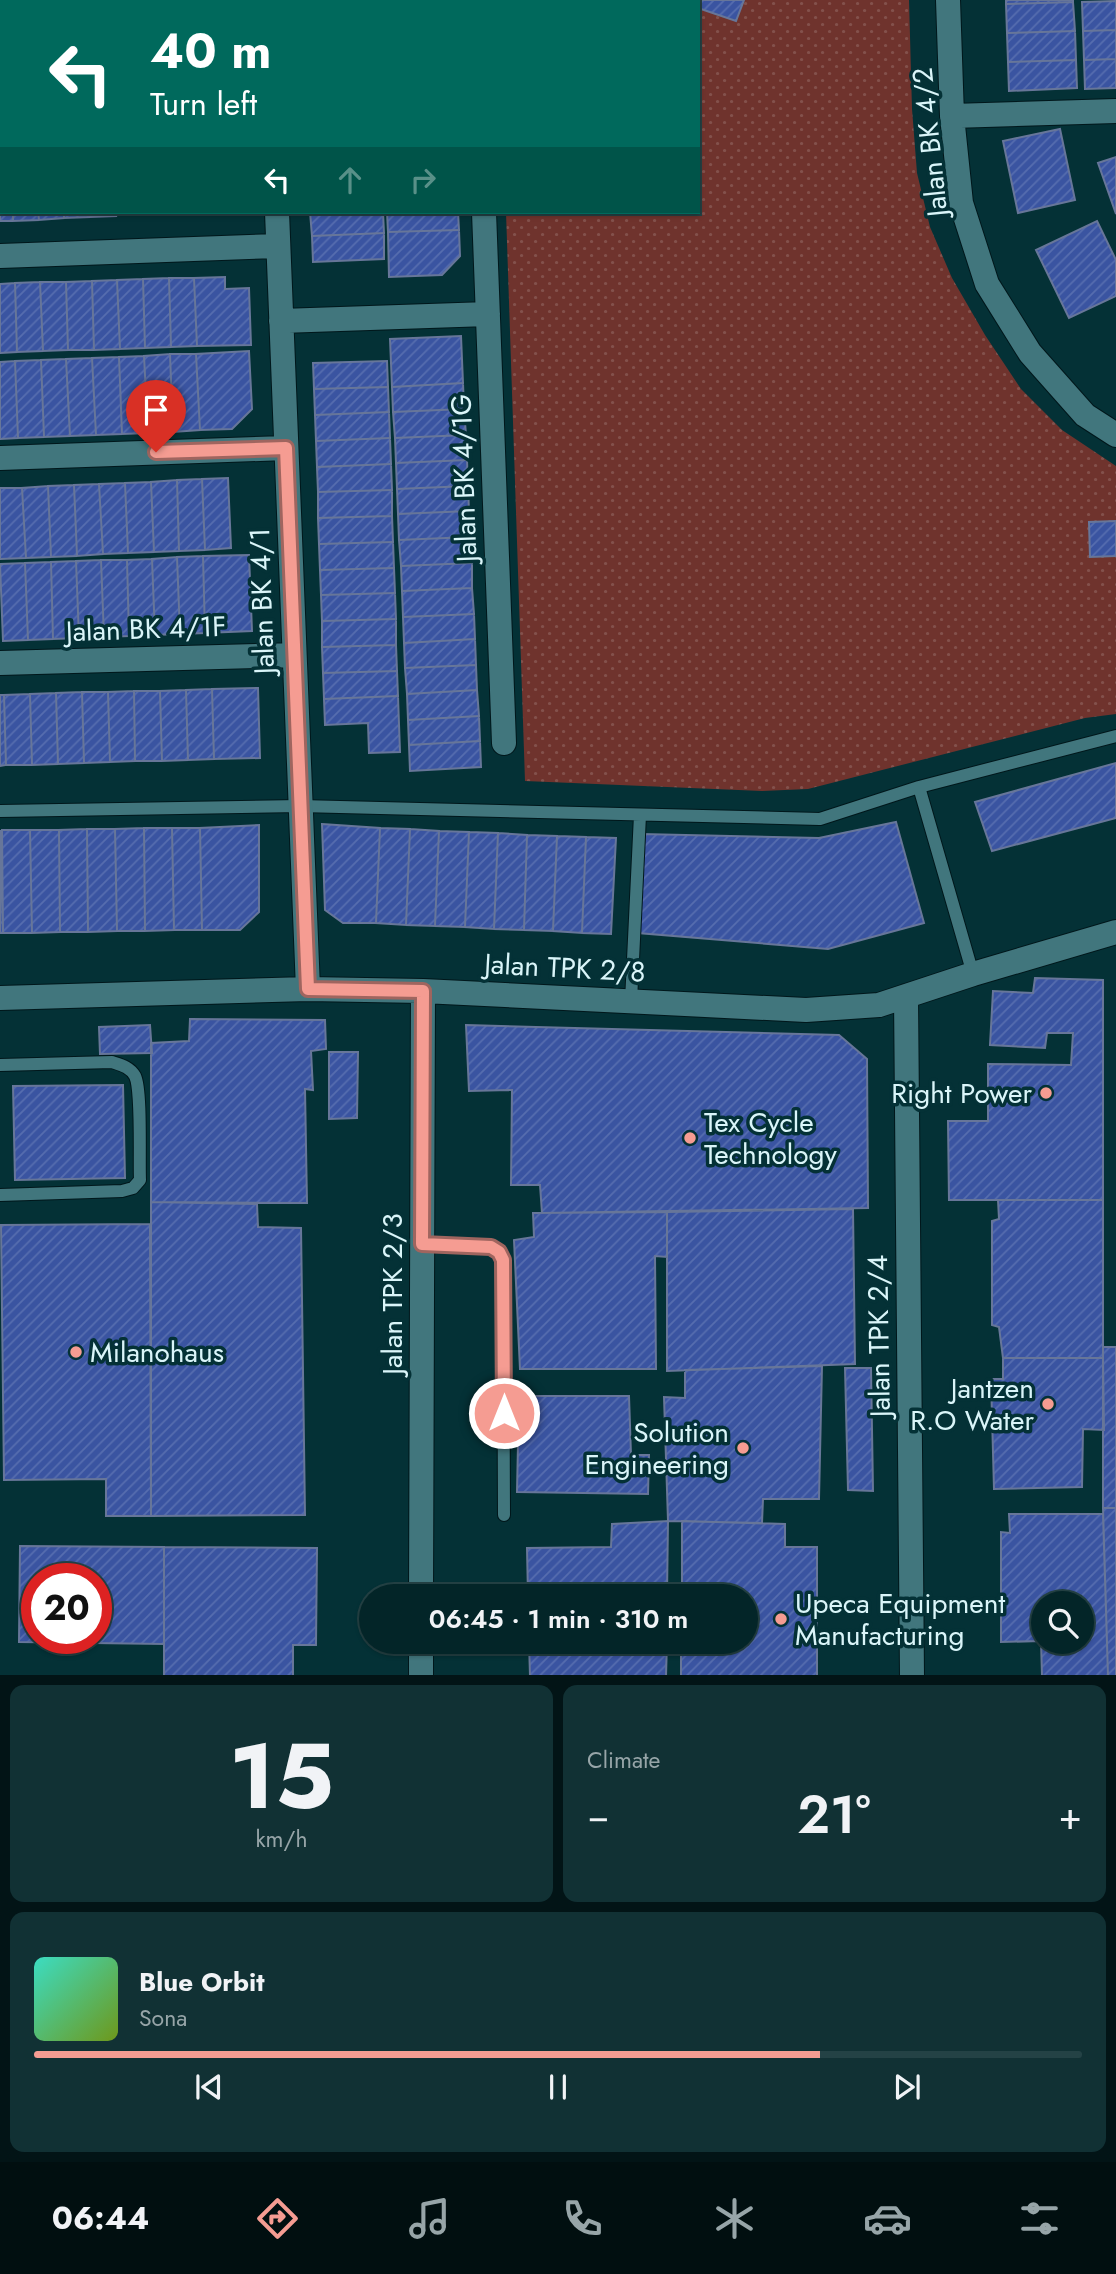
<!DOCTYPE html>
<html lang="en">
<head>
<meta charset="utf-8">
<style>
	body { margin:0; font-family:Jost,sans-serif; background:#113134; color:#f1f3f6; height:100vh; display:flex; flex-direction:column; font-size:26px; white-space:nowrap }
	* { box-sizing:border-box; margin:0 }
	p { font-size:23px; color:#97a5a8 }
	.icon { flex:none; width:38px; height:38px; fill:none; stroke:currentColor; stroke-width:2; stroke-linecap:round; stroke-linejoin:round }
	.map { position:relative; height:1675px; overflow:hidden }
	.panel { display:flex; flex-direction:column; gap:10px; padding:10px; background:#021416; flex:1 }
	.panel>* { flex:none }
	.guide { position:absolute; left:0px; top:0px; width:700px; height:214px; box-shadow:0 2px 5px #0004,0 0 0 2px #244245; background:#00695c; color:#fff; overflow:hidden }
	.controls { position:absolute; left:1031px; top:1591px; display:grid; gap:14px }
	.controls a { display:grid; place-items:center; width:63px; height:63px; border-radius:50%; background:#032528; box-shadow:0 2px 5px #0004,0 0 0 2px #244245; font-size:35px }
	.speed { position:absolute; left:21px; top:1563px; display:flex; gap:14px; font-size:35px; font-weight:700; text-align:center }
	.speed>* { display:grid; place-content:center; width:91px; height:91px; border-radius:50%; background:#032528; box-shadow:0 2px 5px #0004,0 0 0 2px #244245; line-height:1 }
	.speed .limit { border:10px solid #d22; background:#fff; color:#111 }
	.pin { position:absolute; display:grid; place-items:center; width:60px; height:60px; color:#fff; margin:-72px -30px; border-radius:50% 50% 50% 0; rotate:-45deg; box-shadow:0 0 7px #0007 }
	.pin .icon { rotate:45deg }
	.me { position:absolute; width:77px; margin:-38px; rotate:0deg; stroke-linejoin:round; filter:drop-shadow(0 0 5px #0008) }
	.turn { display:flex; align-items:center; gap:24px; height:147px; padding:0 35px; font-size:32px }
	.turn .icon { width:91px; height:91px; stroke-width:2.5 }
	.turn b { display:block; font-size:49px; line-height:60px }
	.lanes { display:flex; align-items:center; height:66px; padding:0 35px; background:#0003; justify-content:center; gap:35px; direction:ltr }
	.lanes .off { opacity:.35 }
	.big { font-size:52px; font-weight:600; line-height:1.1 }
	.panel .widget { flex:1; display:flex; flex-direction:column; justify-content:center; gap:10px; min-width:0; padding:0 24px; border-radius:14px; background:#113134 }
	.panel .dial { align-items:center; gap:0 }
	.dial b { font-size:91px; line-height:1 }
	.song { display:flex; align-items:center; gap:21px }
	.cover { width:84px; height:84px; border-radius:10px; background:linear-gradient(135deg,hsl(170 70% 55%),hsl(80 70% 35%)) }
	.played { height:7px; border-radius:4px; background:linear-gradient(90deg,#f59c92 75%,#244245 75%) }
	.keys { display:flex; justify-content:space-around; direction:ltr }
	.heat { display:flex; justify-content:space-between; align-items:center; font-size:38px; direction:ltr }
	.panel .tiles { flex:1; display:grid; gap:10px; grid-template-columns:1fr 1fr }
	.widget:last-child { grid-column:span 2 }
	.trip { position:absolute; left:359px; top:1584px; width:399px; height:70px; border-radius:35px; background:#032528; box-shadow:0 2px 5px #0004,0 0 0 2px #244245; font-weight:600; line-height:70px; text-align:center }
	.tab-bar { display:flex; height:112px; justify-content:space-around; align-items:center; background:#010f10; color:#97a5a8 }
	.tab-bar .icon { width:49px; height:49px }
	.tab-bar .selected { color:#f59c92 }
	.tab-bar b { font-size:32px; color:#f1f3f6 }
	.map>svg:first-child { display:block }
	.park { fill:url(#park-dots) }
	.building { fill:url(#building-hatch); stroke:#677699; stroke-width:2; fill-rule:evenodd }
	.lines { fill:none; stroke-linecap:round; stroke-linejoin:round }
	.lane-casing { stroke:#00171b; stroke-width:14 }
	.street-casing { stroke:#00171b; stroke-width:26 }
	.lane { stroke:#41767d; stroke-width:12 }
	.street { stroke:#41767d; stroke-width:24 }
	.route-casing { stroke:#9f655f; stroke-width:18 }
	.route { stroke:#f59c92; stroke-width:12 }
	.poi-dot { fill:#f59c92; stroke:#043136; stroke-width:2.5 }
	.labels { text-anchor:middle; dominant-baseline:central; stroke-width:7; stroke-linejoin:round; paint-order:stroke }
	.street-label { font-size:28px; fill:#daf5f9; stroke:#043136 }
	.poi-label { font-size:28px; fill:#daf5f9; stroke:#043136; text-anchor:end }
</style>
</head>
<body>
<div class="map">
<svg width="1116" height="1676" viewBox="0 0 1116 1676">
	<defs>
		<pattern id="park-dots" width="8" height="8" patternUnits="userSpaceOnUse" patternTransform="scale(1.75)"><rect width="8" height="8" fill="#6f332d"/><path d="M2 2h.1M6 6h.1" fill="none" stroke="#83514c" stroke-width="1.8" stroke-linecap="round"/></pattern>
		<pattern id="building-hatch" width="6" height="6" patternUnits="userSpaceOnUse" patternTransform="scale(1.75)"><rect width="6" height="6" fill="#3a54a1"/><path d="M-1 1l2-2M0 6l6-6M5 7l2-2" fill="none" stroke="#566daf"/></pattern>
	</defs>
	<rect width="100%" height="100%" fill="#043136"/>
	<path class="park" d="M499 0H909L912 109 917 173 930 227 952 278 985 335 1021 389 1062 430 1116 466V714L1085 718 808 789 762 791 525 781 506 212H698V2Z"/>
	<path class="building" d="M381 0H452V2H381Z
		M676 0H744L736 21 698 8V2Z
		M1006 0H1073V2L1006 4Z
		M1116 1V30L1083 31 1082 2Z
		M1073 2 1075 31 1007 33 1006 4Z
		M1116 30V59L1084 60 1083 31Z
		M1075 31 1076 60 1008 62 1007 33Z
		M1116 59V88L1085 89 1084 60Z
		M1076 60 1077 88 1009 91 1008 62Z
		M1060 129 1075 200 1018 213 1003 141Z
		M0 155H2V212H13V221H0Z
		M1116 157V214L1098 163Z
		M13 212H38L39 220 13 221Z
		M38 212H64V218L39 220Z
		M64 212H90V217L64 218Z
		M90 212H115L116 216 90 217Z
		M310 212H383L384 233 312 236Z
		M387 212H458L459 230 388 232Z
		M1097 221 1116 260V296L1069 318 1036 250Z
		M459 230 460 256 442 275 389 277 388 232Z
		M384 233V259L313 262 312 236Z
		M225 277V289L249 288 251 345 197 346 194 278Z
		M169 278 171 347 145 348 143 279Z
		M169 278H194L197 346 171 347Z
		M143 279 145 348 120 349 117 280Z
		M117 280 120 349 94 350 92 281Z
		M92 281 94 350H68L66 282Z
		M40 282 43 351 17 352 15 283Z
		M40 282H66L68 350 43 351Z
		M15 283 17 352 0 353V284Z
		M461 336 463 383 392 387 390 339Z
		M249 351 252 409 232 429 200 430 196 354Z
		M170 354H196L200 430 173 432Z
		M170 354 173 432 148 433 144 356Z
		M144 356 148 433 122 434 119 357Z
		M119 357 122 434 96 435 92 358Z
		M92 358 96 435 70 436 66 359Z
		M66 359 70 436 44 437 41 360Z
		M41 360 44 437 18 438 15 361Z
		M15 361 18 438 0 439V362Z
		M387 361 388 387 314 389 313 363Z
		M463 383 464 409 393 412 392 387Z
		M388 387 389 412 315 415 314 389Z
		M464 409 466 435 395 438 393 412Z
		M389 412 390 438 316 441 315 415Z
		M466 435 467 460 396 463 395 438Z
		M390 438 391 464 317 467 316 441Z
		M467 460 468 486 397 489 396 463Z
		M391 464 392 490 318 492 317 467Z
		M228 478 231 548 205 550 202 479Z
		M202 479 205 550 179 551 177 480Z
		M177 480 179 551 154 552 151 482Z
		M151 482 154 552 128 553 125 483Z
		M125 483 128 553 103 554 99 484Z
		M99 484 103 554 77 556 74 485Z
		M74 485 77 556 51 557 48 486Z
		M48 486 51 557 26 558 22 488Z
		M468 486 469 511 398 514 397 489Z
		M0 488H22L26 558 0 559Z
		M392 490V516L318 518V492Z
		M469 511 470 537 399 540 398 514Z
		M392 516 393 542 319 544 318 518Z
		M1116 521V556L1090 557 1089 522Z
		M470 537 472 563 401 566 399 540Z
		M393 542 394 568 320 570 319 544Z
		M249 555 252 631 205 633 203 556Z
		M203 556 205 633 180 634 177 557Z
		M177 557 180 634 155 635 152 559Z
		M152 559 155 635 129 636 127 560Z
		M101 560H127L129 636 104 637Z
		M101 560 104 637 79 638 76 561Z
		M76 561 79 638 53 639 51 562Z
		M51 562 53 639 28 640 25 563Z
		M25 563 28 640 3 641 0 564Z
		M472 563V588L402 591 401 566Z
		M394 568 395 593 321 595 320 570Z
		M472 588 474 614 403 617 402 591Z
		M395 593 396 619 322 621 321 595Z
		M474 614 475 639 404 643 403 617Z
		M396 619V645L322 647V621Z
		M475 639 476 665 405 668 404 643Z
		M396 645 397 671 323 673 322 647Z
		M476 665 477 690 407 694 405 668Z
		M397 671 398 696 324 699 323 673Z
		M258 688 260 758 214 759 212 689Z
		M212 689 214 759 188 760 186 690Z
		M186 690 188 760 162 761 160 691Z
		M477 690 479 716 408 720 407 694Z
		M134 691 135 761 110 762 108 692Z
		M134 691H160L162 761H135Z
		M82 692 84 763 58 764 56 693Z
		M82 692H108L110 762 84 763Z
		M56 693 58 764 32 765 30 694Z
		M30 694 32 765H6L4 695Z
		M0 695H4L6 765 0 766Z
		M398 696 400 752 369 753 368 723 325 725 324 699Z
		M479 716 480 741 409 745 408 720Z
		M480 741 481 767 410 771 409 745Z
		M1116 763V818L992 851 975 802Z
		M896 822 924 923 828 949 638 933 642 834 819 838Z
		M322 824 380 828 376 923H343L325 910Z
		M259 825V912L240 930H202L200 828Z
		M144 828 145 931H117L115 829Z
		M144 828H172L174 930 145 931Z
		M172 828H200L202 930H174Z
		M380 828 410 829 406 925 376 923Z
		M87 829 88 932H60L59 830Z
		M87 829H115L117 931 88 932Z
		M410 829 439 831 435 926 406 925Z
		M0 830 3 933H0Z
		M2 830H30L32 933H3Z
		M30 830H59L60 932 32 933Z
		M439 831 469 832 465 927 435 926Z
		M469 832 498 833 494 929 465 927Z
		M498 833 527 835 524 930 494 929Z
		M527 835 557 836 553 931 524 930Z
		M557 836 586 837 582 933 553 931Z
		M586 837 616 838 611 934 582 933Z
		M1035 978 1103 980V1200H949L948 1121H988V1064L1071 1065 1073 1033H1047L1045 1048 990 1045 993 991 1033 993Z
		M190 1019 325 1020 326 1049 311 1051 313 1090 305 1089 307 1203 151 1202V1043L189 1041Z
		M150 1025 152 1053 100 1054 99 1027Z
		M466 1025 839 1035 867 1059 868 1208 542 1213 540 1185H511L512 1090 469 1091Z
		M329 1052H358L357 1118 329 1119Z
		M123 1085 125 1178 15 1180 13 1086Z
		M998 1200H1103V1358H1003L999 1327 992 1325V1221L999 1219Z
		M151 1202 257 1204 258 1227 301 1228 305 1515 151 1516Z
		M853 1209 855 1364 667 1371V1212Z
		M667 1212V1257L655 1256 656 1369H520L514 1240 534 1237 533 1213Z
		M150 1224 151 1516H106V1479L4 1480 1 1225Z
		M1103 1347H1116V1508H1103Z
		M1003 1358H1103L1104 1430 1083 1429 1082 1487 994 1489 991 1379H1003Z
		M822 1366 819 1499H763L762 1523 668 1521 664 1397 685 1398V1370Z
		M845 1368H871L873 1491 848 1490Z
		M519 1396H629L631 1455H649L648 1494 517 1492Z
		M1103 1508H1116V1676H1108Z
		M1009 1514H1103L1108 1676H1042L1041 1641 1001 1642V1532L1010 1533ZM1043 1603H1082V1642H1043Z
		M668 1521 667 1596H528L527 1548 611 1547 612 1524Z
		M682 1521 785 1524V1547H817V1676H681V1642H746V1596H682Z
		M20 1546 164 1547V1644L19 1642ZM37 1578H96V1638H37Z
		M164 1547 317 1548 316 1645H293V1676H164Z
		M529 1642H667L666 1676H530Z"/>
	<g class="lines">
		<defs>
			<path id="lane" d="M919 787 973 974
				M0 811 300 806 820 819 919 787 1116 736
				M631 1001 640 815
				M0 1065 112 1062C121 1065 130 1067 135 1076 142 1090 139 1160 140 1180L133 1188 122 1191 0 1195
				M422 1244 491 1247 499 1252 503 1260 504 1515"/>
			<path id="street" d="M268 0V2
				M477 0V2
				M948 0 952 116 961 203 987 284 1030 353 1085 415 1116 435
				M0 48H2
				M952 116 1116 111
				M277 212 308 989
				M484 212 504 743
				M0 256 278 246
				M281 321 488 314
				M0 458 286 448
				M0 663 294 655
				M906 996 912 1676
				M0 998 308 989 423 991 806 1010 879 1005 973 974 1116 932
				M421 1596 423 991
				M421 1676V1642"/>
		</defs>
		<use href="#lane" class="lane-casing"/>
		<use href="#street" class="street-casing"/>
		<use href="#lane" class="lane"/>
		<use href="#street" class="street"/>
	</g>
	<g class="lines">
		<defs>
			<path id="route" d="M156 452 286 448 308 989 423 991 422 1244 491 1247 499 1252 503 1260 504 1413"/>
		</defs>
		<use href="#route" class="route-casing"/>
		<use href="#route" class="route"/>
	</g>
	<g class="poi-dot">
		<circle cx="1046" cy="1093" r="7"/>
		<circle cx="690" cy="1138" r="7"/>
		<circle cx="76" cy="1352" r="7"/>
		<circle cx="1048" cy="1404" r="7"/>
		<circle cx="743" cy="1448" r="7"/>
		<circle cx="781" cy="1619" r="7"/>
	</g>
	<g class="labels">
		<g class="street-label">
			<text transform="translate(930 142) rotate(-96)">Jalan BK 4/2</text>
			<text transform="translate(464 478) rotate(-92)">Jalan BK 4/1G</text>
			<text transform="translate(262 601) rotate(-92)">Jalan BK 4/1</text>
			<text transform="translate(146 629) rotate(-2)">Jalan BK 4/1F</text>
			<text transform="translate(565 968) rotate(3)">Jalan TPK 2/8</text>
			<text transform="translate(392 1294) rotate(-90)">Jalan TPK 2/3</text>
			<text transform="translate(879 1336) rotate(-91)">Jalan TPK 2/4</text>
		</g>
		<g class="poi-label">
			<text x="1032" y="1093">Right Power</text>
			<text x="704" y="1122" text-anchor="start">Tex Cycle<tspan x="704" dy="32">Technology</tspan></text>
			<text x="90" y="1352" text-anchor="start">Milanohaus</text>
			<text x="1034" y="1388">Jantzen<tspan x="1034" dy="32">R.O Water</tspan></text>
			<text x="729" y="1432">Solution<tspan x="729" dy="32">Engineering</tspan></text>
			<text x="795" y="1603" text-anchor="start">Upeca Equipment<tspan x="795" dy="32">Manufacturing</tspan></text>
		</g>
	</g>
</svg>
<div class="controls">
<a><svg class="icon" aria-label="search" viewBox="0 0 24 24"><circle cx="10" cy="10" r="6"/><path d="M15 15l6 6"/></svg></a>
</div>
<div class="speed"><div class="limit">20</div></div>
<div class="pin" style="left:156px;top:452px;background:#d93025"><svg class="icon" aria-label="arrive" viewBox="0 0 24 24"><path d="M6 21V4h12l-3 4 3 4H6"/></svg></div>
<svg class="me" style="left:504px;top:1413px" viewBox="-20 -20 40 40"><circle r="17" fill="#f59c92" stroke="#fff" stroke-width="3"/><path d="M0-11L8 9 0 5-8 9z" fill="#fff"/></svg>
<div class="trip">06:45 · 1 min · 310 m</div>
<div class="guide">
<div class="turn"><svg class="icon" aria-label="left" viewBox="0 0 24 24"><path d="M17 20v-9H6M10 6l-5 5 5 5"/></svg><div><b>40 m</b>Turn left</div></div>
<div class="lanes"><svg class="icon" aria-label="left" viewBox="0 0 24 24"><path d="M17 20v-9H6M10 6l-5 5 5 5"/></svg><svg class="icon off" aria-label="ahead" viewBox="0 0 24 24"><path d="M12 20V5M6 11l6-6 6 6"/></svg><svg class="icon off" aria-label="right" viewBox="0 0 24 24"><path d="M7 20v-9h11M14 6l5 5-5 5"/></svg></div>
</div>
</div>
<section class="panel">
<div class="tiles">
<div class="widget dial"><b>15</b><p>km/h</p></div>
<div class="widget"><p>Climate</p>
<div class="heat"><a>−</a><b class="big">21°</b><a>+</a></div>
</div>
<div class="widget">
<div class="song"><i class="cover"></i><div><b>Blue Orbit</b><p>Sona</p></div></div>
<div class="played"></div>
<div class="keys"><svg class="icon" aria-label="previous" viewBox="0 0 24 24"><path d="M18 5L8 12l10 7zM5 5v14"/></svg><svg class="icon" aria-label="pause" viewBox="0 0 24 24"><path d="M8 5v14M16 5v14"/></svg><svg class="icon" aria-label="next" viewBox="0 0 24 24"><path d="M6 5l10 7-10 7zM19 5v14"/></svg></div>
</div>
</div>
</section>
<nav class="tab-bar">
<b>06:44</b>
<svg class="icon selected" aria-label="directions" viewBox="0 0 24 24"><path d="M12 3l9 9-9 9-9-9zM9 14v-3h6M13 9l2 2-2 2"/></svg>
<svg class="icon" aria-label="music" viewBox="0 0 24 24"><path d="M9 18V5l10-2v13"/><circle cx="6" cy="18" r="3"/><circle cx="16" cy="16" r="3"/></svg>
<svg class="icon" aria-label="phone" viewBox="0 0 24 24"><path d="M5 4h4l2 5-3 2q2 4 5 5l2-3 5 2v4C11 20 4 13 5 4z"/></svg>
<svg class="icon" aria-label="climate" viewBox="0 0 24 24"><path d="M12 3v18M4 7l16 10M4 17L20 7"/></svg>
<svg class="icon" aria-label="car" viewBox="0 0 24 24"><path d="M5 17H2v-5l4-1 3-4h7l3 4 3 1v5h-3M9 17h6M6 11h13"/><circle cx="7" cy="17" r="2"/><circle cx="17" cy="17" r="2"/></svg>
<svg class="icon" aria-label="filters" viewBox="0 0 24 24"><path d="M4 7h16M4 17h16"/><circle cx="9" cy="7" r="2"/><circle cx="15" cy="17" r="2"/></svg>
</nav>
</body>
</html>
